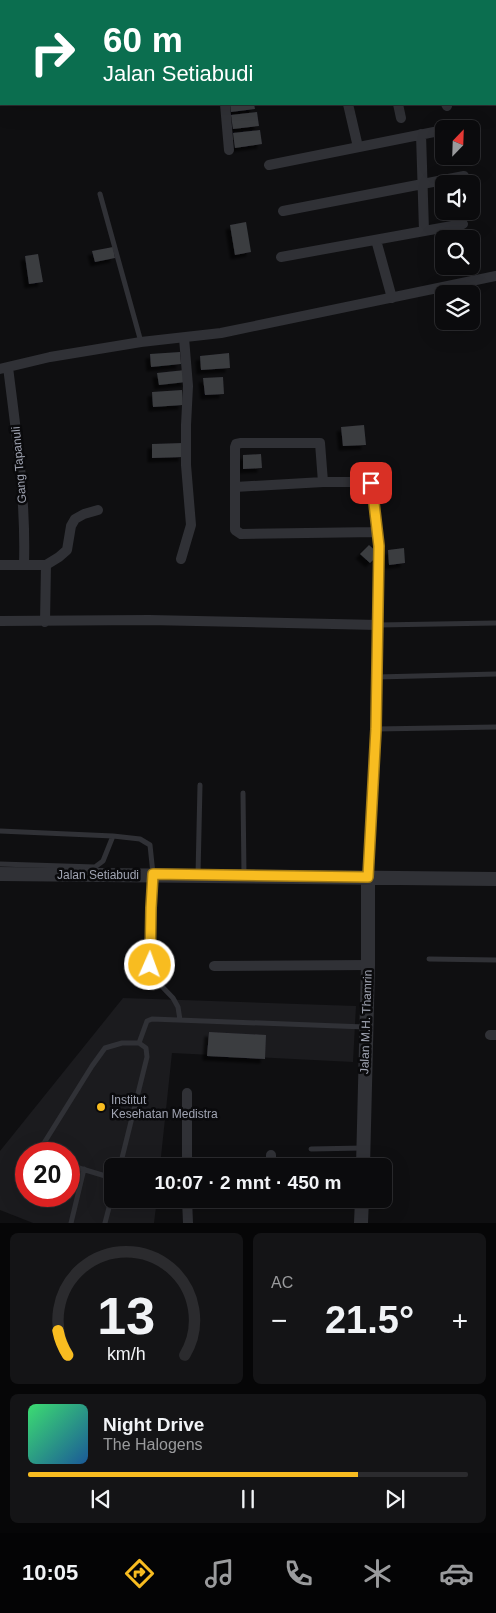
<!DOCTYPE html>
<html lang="id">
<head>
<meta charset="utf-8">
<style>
	body { margin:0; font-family:Helvetica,sans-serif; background:#141416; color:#f1f3f6; height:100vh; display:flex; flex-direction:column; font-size:19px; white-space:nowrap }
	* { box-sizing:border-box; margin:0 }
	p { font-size:16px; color:#9a9b9d }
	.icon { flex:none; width:28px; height:28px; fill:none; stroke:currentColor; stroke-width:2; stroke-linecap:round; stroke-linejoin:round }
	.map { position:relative; height:1223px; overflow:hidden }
	.details { display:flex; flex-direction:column; gap:10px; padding:10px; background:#060607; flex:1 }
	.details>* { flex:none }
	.top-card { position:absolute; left:0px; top:0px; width:496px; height:105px; box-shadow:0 5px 20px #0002,0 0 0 1px #2b2b2e; background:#0b6e4f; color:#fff; overflow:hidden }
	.needle { width:32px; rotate:23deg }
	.controls { position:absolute; left:435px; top:120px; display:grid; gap:10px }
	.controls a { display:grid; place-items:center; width:45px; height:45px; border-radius:8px; background:#0b0b0d; box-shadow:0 5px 20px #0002,0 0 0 1px #2b2b2e; font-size:25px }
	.speed { position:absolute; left:15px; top:1142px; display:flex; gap:10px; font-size:25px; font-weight:700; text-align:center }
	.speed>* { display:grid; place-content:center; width:65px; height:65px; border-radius:50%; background:#0b0b0d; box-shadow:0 5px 20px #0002,0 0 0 1px #2b2b2e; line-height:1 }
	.speed .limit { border:8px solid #d22; background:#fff; color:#111 }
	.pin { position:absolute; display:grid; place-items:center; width:42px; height:42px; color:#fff; margin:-21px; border-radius:10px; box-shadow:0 2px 8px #0006 }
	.me { position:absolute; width:55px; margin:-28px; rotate:2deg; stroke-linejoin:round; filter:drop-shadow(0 0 4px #0008) }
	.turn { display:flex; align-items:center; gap:18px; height:105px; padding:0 20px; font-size:22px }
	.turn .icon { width:65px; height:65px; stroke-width:2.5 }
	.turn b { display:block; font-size:35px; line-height:42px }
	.big { font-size:38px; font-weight:700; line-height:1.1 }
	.details .widget { flex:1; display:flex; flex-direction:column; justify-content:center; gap:8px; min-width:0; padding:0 18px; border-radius:8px; background:#141416 }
	.details .dial { align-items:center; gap:0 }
	.dial svg { height:130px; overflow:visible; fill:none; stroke:#2b2b2e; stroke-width:7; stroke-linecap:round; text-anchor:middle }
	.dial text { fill:#f1f3f6; stroke:none }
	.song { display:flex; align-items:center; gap:15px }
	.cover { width:60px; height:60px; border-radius:8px; background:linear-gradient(135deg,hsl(140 70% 55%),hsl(210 70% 35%)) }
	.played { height:5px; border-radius:2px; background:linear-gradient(90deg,#f8bc20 75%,#2b2b2e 75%) }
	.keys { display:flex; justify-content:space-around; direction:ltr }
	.heat { display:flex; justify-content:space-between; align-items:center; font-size:28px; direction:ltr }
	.details .tiles { flex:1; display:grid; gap:10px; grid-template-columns:1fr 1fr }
	.widget:last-child { grid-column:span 2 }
	.trip { position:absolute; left:104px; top:1158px; width:288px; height:50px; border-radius:8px; background:#0b0b0d; box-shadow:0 5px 20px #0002,0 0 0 1px #2b2b2e; font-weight:700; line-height:50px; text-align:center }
	.tabs { display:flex; height:80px; justify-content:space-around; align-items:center; background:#040405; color:#9a9b9d }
	.tabs .icon { width:35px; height:35px }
	.tabs .on { color:#f8bc20 }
	.tabs b { font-size:22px; color:#f1f3f6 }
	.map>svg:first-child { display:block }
	.built { fill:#1b1b1e; fill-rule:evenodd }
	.building { fill:#3b3c41; filter:url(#shadow) }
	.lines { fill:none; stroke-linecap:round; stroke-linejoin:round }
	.service { stroke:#303136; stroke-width:5 }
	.minor { stroke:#303136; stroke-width:10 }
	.tertiary { stroke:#303136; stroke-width:14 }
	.route-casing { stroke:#a17a15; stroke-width:12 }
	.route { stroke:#f8bc20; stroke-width:9 }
	.poi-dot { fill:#f8bc20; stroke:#0a0a0c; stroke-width:2 }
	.labels { text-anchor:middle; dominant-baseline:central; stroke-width:5; stroke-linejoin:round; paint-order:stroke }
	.street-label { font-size:12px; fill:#a0a4b2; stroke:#0a0a0c }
	.poi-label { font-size:12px; fill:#a0a4b2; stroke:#0a0a0c; text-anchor:start }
</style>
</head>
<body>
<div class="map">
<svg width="496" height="1223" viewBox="0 0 496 1223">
	<defs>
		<filter id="shadow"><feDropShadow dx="-4.5" dy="4.5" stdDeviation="1" flood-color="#0009"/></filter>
	</defs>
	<rect width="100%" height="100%" fill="#0f0f11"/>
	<path class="built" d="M123 998 356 1006 353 1062 172 1053 160 1166H112V1199H157L154 1223H33L0 1210V1151ZM26 1154H69V1196H26Z"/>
	<path class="building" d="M230 104H254L255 109 231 112Z
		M257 112 259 126 233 129 231 115Z
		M260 130 262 144 235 148 233 133Z
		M246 222 251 252 235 255 230 225Z
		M113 247 115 258 95 262 92 251Z
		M38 254 43 282 29 284 25 256Z
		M180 352 181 364 151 367 150 354Z
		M229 353 230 368 201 370 200 356Z
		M185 370 186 382 159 385 157 373Z
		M223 377 224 394 205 395 203 378Z
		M182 390 183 405 153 407 152 392Z
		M364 425 366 445 343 446 341 427Z
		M183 443V457L152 458V444Z
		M261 454 262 468 243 469V455Z
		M369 545 379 554 370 563 360 554Z
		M404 548 405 563 389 565 388 550Z
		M209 1032 266 1035 265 1059 207 1056Z"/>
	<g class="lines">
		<path class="service" d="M106 0V1
			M100 194 141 342
			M378 625 496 623
			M377 677 496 674
			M376 729 496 727
			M243 793 244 875
			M0 831 113 836 140 839 150 845 153 874 151 908 150 965 152 976 173 998 178 1007 180 1020
			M0 864 95 867 103 861 113 836
			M198 875 200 785
			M429 959 496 960
			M139 1043 147 1021 152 1019 365 1027
			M311 1149 363 1148
			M45 1154 43 1149 44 1143 92 1066 105 1048 122 1043H139L146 1048 147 1057 120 1166
			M69 1165 112 1178
			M71 1223 84 1169
			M105 1223 112 1196"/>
		<path class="minor" d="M199 0V1
			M367 0V1
			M486 0V1
			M265 1 272 0
			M0 51H1
			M225 104 229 150
			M348 104 358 147
			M398 104 401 118
			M446 104 447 106
			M449 129 464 126
			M421 134 424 231
			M269 165 444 130
			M283 211 464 176
			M376 240 392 298
			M281 257 463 224
			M8 367C16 432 26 498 24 564
			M0 369 50 357 141 342 221 333 496 276
			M323 482 320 443H241L236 444 235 447V530L241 534 377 532
			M235 487 323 482H370L372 485 379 546 376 729 368 877
			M181 559 191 525 186 465V425L188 386 184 338
			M0 565H46L59 557 67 550 71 526 75 519 84 514 98 510
			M0 621 149 620 378 625
			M45 622 46 565
			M214 966 368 965
			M490 1035H496
			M187 1166V1093
			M271 1166V1155
			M187 1199 188 1223"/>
		<path class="tertiary" d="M0 874 496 879
			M363 1166 368 965V877
			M361 1223 362 1199"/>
	</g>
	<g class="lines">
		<defs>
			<path id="route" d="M150 965 151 908 153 874 368 877 376 729 379 546 372 486 371 483"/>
		</defs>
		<use href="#route" class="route-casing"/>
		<use href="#route" class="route"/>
	</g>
	<circle class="poi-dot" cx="101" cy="1107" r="5"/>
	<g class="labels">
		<g class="street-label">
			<text transform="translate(19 465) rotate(-95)">Gang Tapanuli</text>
			<text x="98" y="875">Jalan Setiabudi</text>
			<text transform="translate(366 1022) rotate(-88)">Jalan M.H. Thamrin</text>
		</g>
		<g class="poi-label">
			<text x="111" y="1100">Institut<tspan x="111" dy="14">Kesehatan Medistra</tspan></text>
		</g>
	</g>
</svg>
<div class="controls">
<a><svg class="needle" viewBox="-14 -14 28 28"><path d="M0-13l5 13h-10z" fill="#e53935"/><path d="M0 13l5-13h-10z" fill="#9a9b9d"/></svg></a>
<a><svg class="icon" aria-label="sound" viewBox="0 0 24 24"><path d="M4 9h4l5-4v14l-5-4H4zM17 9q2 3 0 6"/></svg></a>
<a><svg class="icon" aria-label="search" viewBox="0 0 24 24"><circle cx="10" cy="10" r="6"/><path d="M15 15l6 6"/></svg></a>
<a><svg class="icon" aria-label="layers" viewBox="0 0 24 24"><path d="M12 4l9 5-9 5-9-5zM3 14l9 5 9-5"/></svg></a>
</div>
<div class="speed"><div class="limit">20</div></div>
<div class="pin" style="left:371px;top:483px;background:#d93025"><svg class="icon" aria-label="arrive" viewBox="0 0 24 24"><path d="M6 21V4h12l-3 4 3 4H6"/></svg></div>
<svg class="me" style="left:150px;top:965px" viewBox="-20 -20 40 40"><circle r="17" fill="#f8bc20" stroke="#fff" stroke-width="3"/><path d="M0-11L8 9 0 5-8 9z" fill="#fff"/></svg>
<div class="trip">10:07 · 2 mnt · 450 m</div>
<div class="top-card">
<div class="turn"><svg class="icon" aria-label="right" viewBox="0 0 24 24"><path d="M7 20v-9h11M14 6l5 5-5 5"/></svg><div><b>60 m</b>Jalan Setiabudi</div></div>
</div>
</div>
<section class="details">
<div class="tiles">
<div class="widget dial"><svg viewBox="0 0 100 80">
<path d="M14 69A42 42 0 1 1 86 69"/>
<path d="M14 69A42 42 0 0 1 8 54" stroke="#f8bc20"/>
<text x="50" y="56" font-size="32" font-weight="700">13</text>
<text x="50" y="72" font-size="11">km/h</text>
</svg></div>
<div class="widget"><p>AC</p>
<div class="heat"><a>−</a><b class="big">21.5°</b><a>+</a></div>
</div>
<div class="widget">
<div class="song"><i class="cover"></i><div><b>Night Drive</b><p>The Halogens</p></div></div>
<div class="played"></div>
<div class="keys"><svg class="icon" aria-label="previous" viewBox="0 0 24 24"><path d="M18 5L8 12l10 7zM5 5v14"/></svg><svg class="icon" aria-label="pause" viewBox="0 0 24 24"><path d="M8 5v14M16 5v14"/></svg><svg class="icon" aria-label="next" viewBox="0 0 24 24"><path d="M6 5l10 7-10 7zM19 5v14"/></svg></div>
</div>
</div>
</section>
<nav class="tabs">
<b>10:05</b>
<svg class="icon on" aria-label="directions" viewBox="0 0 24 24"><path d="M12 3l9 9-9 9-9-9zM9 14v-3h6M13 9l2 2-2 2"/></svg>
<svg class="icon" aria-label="music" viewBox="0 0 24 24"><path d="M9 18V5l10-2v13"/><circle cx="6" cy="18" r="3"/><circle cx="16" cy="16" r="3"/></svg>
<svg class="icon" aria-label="phone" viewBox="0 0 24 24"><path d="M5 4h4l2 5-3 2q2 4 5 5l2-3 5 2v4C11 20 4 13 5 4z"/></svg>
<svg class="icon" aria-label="climate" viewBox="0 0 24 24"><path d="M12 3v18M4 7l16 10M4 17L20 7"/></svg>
<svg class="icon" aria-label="car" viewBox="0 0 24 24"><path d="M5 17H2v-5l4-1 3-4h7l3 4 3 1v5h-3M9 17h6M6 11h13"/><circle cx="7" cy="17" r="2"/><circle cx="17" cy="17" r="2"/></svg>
</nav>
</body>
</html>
